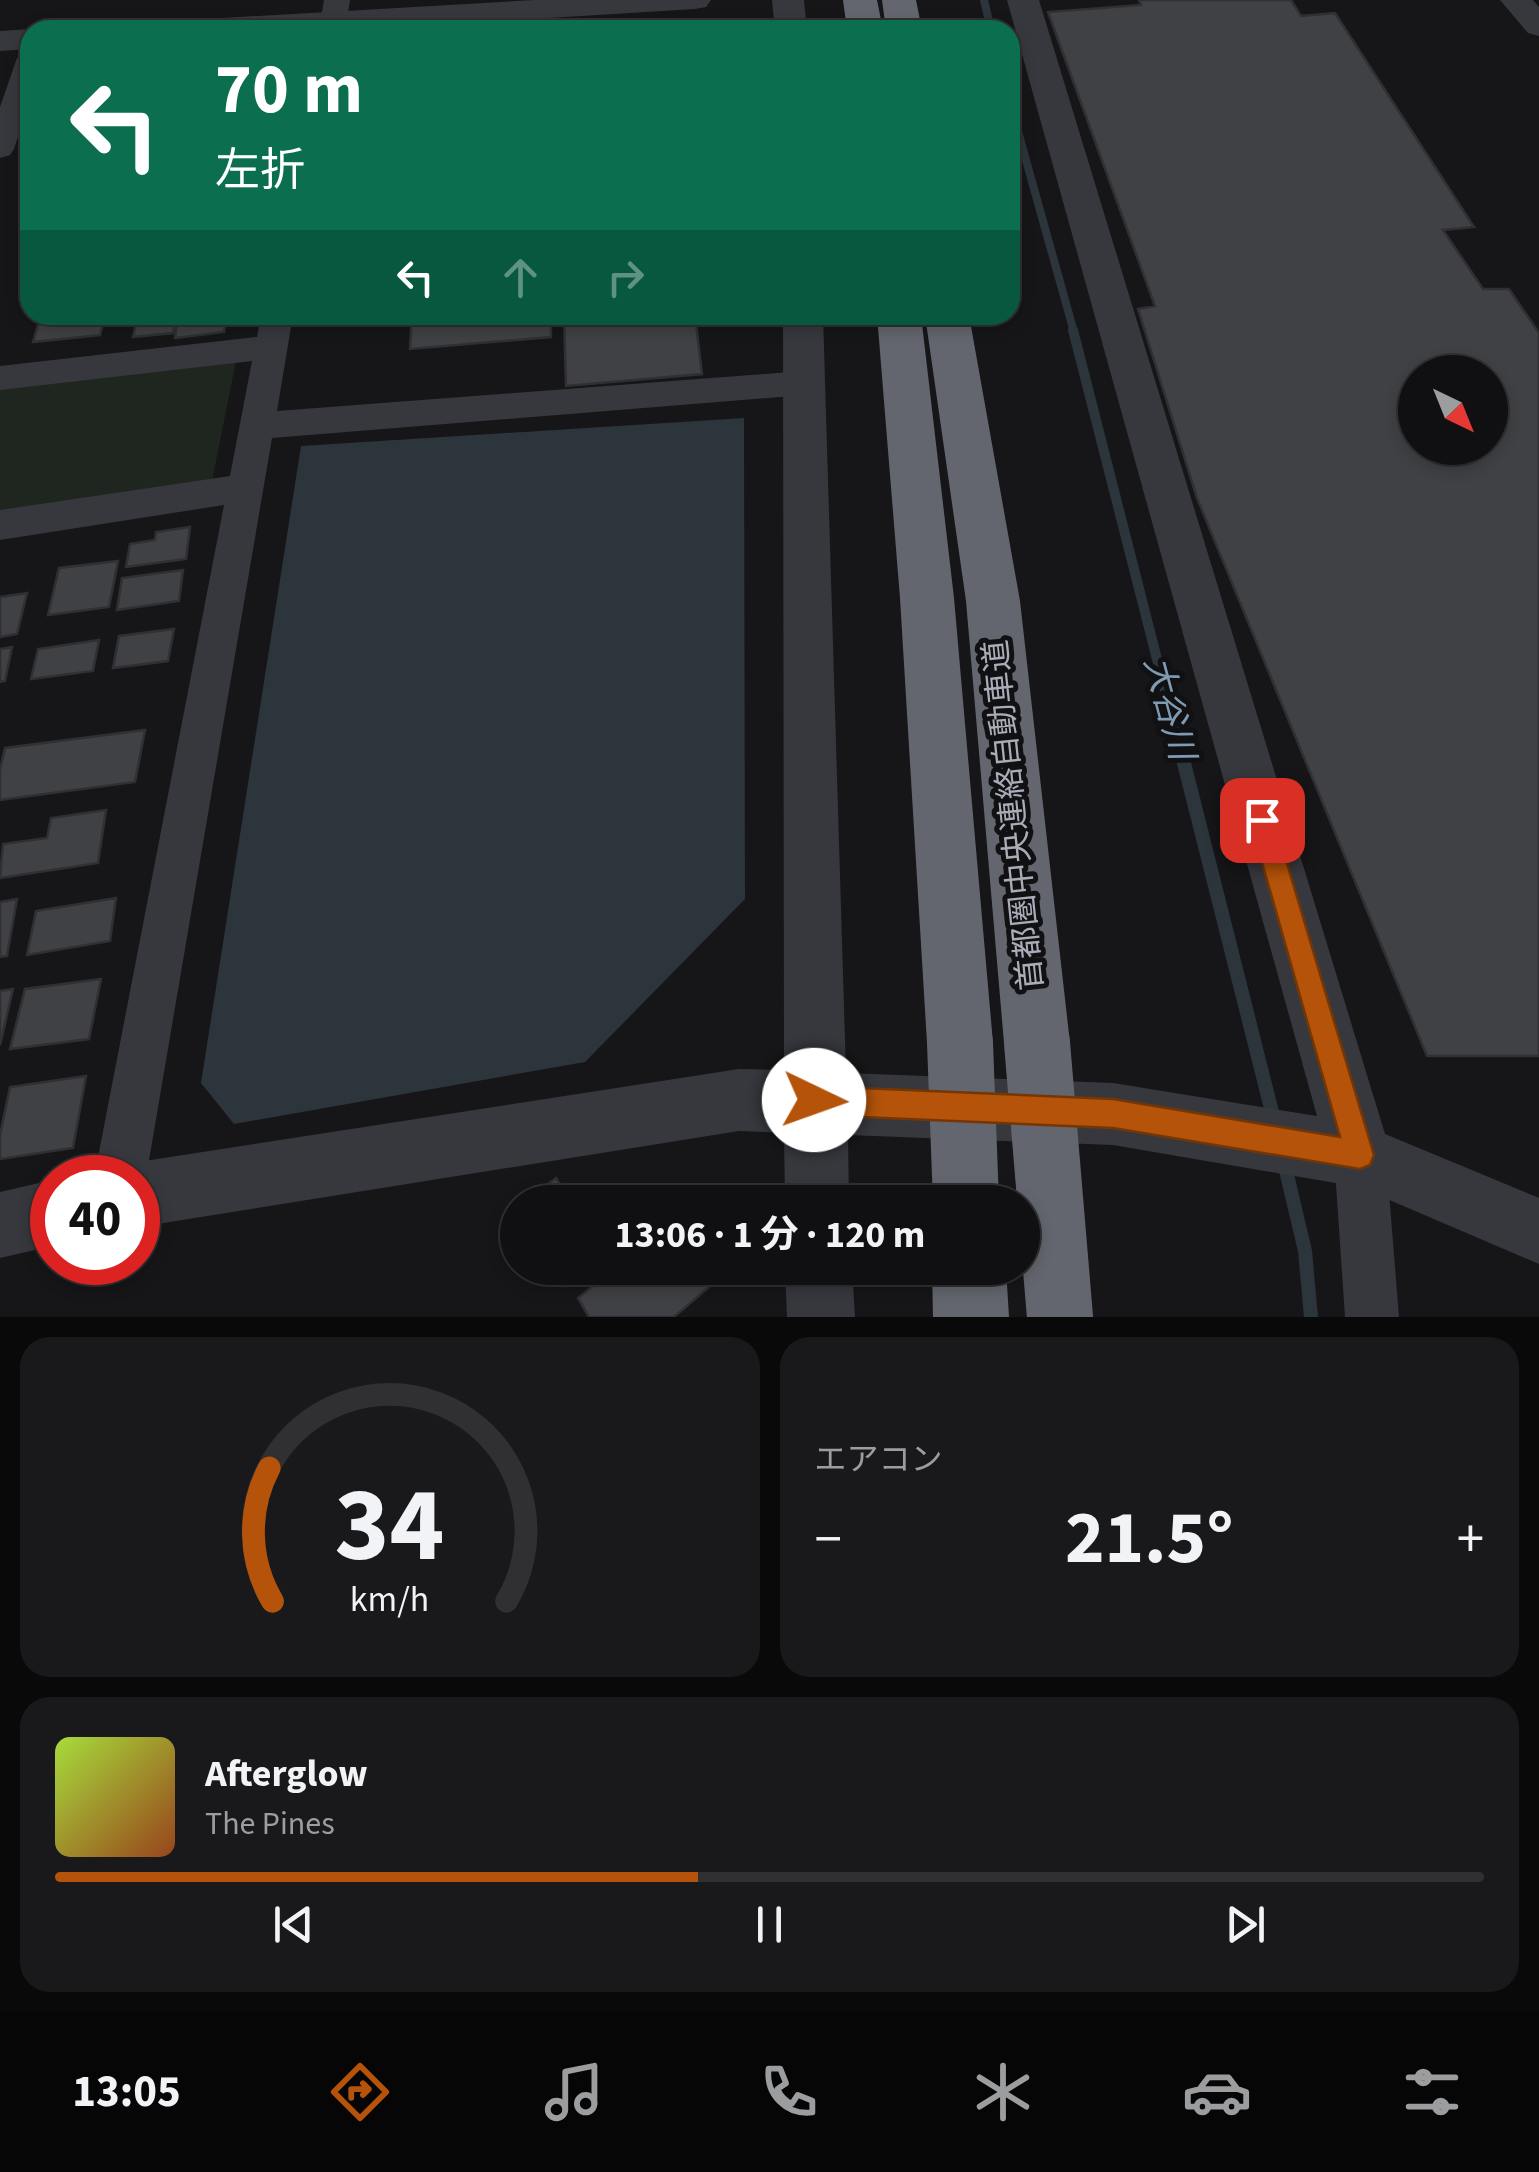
<!DOCTYPE html>
<html lang="ja">
<head>
<meta charset="utf-8">
<style>
	body { margin:0; font-family:"Source Sans 3","Noto Sans JP",sans-serif; background:#19191b; color:#f1f3f6; height:100vh; display:flex; flex-direction:column; font-size:38px; white-space:nowrap }
	* { box-sizing:border-box; margin:0 }
	p { font-size:32px; color:#9c9d9f }
	.icon { flex:none; width:55px; height:55px; fill:none; stroke:currentColor; stroke-width:2; stroke-linecap:round; stroke-linejoin:round }
	.map { position:relative; height:1317px; overflow:hidden }
	.details { display:flex; flex-direction:column; gap:20px; padding:20px; background:#09090a; flex:1 }
	.details>* { flex:none }
	.banner { position:absolute; left:20px; top:20px; width:1000px; height:305px; border-radius:30px; box-shadow:0 5px 15px #0003,0 0 0 2px #303032; background:#0b6e4f; color:#fff; overflow:hidden }
	.needle { width:65px; rotate:137deg }
	.controls { position:absolute; left:1398px; top:355px; display:grid; gap:20px }
	.controls a { display:grid; place-items:center; width:110px; height:110px; border-radius:50%; background:#101012; box-shadow:0 5px 15px #0003,0 0 0 2px #303032; font-size:50px }
	.speed { position:absolute; left:30px; top:1155px; display:flex; gap:20px; font-size:50px; font-weight:700; text-align:center }
	.speed>* { display:grid; place-content:center; width:130px; height:130px; border-radius:50%; background:#101012; box-shadow:0 5px 15px #0003,0 0 0 2px #303032; line-height:1 }
	.speed .limit { border:15px solid #d22; background:#fff; color:#111 }
	.pin { position:absolute; display:grid; place-items:center; width:85px; height:85px; color:#fff; margin:-42px; border-radius:20px; box-shadow:0 5px 15px #0006 }
	.me { position:absolute; width:110px; margin:-55px; rotate:93deg; stroke-linejoin:round; filter:drop-shadow(0 0 8px #0008) }
	.turn { display:flex; align-items:center; gap:35px; height:210px; padding:0 30px; font-size:45px }
	.turn .icon { width:130px; height:130px; stroke-width:2.5 }
	.turn b { display:block; font-size:70px; line-height:85px }
	.lanes { display:flex; align-items:center; height:95px; padding:0 30px; background:#0003; justify-content:center; gap:50px; direction:ltr }
	.lanes .off { opacity:.35 }
	.big { font-size:75px; font-weight:700; line-height:1.1 }
	.details .card { flex:1; display:flex; flex-direction:column; justify-content:center; gap:15px; min-width:0; padding:0 35px; border-radius:30px; background:#19191b }
	.details .dial { align-items:center; gap:0 }
	.dial svg { height:260px; overflow:visible; fill:none; stroke:#303032; stroke-width:7; stroke-linecap:round; text-anchor:middle }
	.dial text { fill:#f1f3f6; stroke:none }
	.song { display:flex; align-items:center; gap:30px }
	.cover { width:120px; height:120px; border-radius:15px; background:linear-gradient(135deg,hsl(80 70% 55%),hsl(20 70% 35%)) }
	.played { height:10px; border-radius:5px; background:linear-gradient(90deg,#b45309 45%,#303032 45%) }
	.keys { display:flex; justify-content:space-around; direction:ltr }
	.heat { display:flex; justify-content:space-between; align-items:center; font-size:55px; direction:ltr }
	.details .tiles { flex:1; display:grid; gap:20px; grid-template-columns:1fr 1fr }
	.card:last-child { grid-column:span 2 }
	.trip { position:absolute; left:500px; top:1185px; width:540px; height:100px; border-radius:50px; background:#101012; box-shadow:0 5px 15px #0003,0 0 0 2px #303032; font-weight:700; line-height:100px; text-align:center }
	.tabs { display:flex; height:160px; justify-content:space-around; align-items:center; background:#060607; color:#9c9d9f }
	.tabs .icon { width:70px; height:70px }
	.tabs .active { color:#b45309 }
	.tabs b { font-size:45px; color:#f1f3f6 }
	.map>svg:first-child { display:block }
	.green { fill:#1e261f }
	.water { fill:#2c353c }
	.lines { fill:none; stroke-linecap:round; stroke-linejoin:round }
	.stream-far2 { stroke:#2c353c; stroke-width:8 }
	.stream-far1 { stroke:#2c353c; stroke-width:10 }
	.stream { stroke:#2c353c; stroke-width:14 }
	.building { fill:#404145; stroke:#303034; stroke-width:2.5; fill-rule:evenodd }
	.minor { fill:#37383d; fill-rule:evenodd }
	.tertiary { fill:#37383d; fill-rule:evenodd }
	.motorway { fill:#63666e; fill-rule:evenodd }
	.motorway-bridge { stroke:#63666e; stroke-width:66 }
	.route { fill:#b45309; stroke:#753606; stroke-width:2.5 }
	.labels { text-anchor:middle; dominant-baseline:central; stroke-width:10; stroke-linejoin:round; paint-order:stroke }
	.street-label { font-size:32px; fill:#a8adb8; stroke:#111113 }
	.water-label { font-size:35px; font-style:italic; fill:#7f9bb3; stroke:#111113 }
</style>
</head>
<body>
<div class="map">
<svg width="1539" height="1317" viewBox="0 0 1539 1317">
	<rect width="100%" height="100%" fill="#161618"/>
	<path class="green" d="M236 361 212 481 0 511V389Z"/>
	<path class="water" d="M744 418 745 899 585 1062 234 1124 201 1083 301 446Z"/>
	<g class="lines">
		<path class="stream-far2" d="M984 0 991 30
			M1010 103 1074 332"/>
		<path class="stream-far1" d="M1073 330 1183 761"/>
		<path class="stream" d="M1183 759 1274 1120
			M1284 1162 1305 1251 1311 1317"/>
	</g>
	<path class="building" d="M1139 0H1291L1301 16 1335 13 1474 227 1443 230 1483 289H1509L1539 333V1056H1427L1197 498 1138 309 1155 306 1048 12 1141 5ZM1415 372H1490V448H1415Z
		M664 23 665 30H549Z
		M41 315H105L100 335 33 342Z
		M138 315H176L173 333 133 337Z
		M178 315H226L224 332 175 338Z
		M412 315H551V337L410 349Z
		M564 315H695L702 374 566 386Z
		M190 527 186 559 126 567 130 544 155 540 156 532Z
		M118 561 109 607 48 615 59 568Z
		M183 570 179 601 117 610 122 578Z
		M27 593 17 634 0 637V597Z
		M174 629 168 661 113 668 119 636Z
		M99 640 93 671 31 679 38 649Z
		M12 647 5 681 0 682V649Z
		M145 730 135 782 0 800V770L5 748Z
		M106 810 98 863 0 878 3 844 47 838 51 818Z
		M116 898 110 941 27 955 36 911Z
		M17 899 7 956 0 957V902Z
		M101 979 89 1039 10 1049 25 989Z
		M13 989 0 1045V991Z
		M86 1076 73 1148 0 1159V1135L10 1087Z
		M556 1178 570 1202H524Z
		M553 1268H586L563 1286Z
		M615 1268H720L724 1274 674 1317H589L578 1298Z"/>
	<g class="lines">
		<path class="minor" d="M324 0H350L345 30H319Z
			M30 50V100L14 149 10 155 0 158V107L17 58Z
			M261 315H293L277 411 804 371 816 374 821 383 816 392 804 395 272 438 146 1178 138 1197V1178H94L224 505 0 540V510L230 476 252 361 0 390V366L257 337Z
			M1360 1129 1378 1137 1386 1155 1399 1317H1345L1334 1155 1342 1137Z"/>
		<path class="tertiary" d="M534 0H711L706 7 695 9 350 30H172L177 23 188 20Z
			M772 0H804L807 30H775Z
			M1007 0H1039L1385 1134 1539 1198V1264L1359 1187 1113 1145 848 1135 849 1202H785L784 1133 739 1131 138 1227V1178H113L115 1172 138 1162 739 1069 784 1070 783 315H823L846 1073 1113 1083 1317 1116Z
			M1500 0H1533L1539 7V36L1528 33Z
			M30 29 33 30 30 49 0 51V31Z
			M52 1180V1246L0 1258V1192Z
			M785 1268H852L855 1317H787Z"/>
		<path class="motorway" d="M843 0H877L883 30H847Z
			M882 0H916L922 30H886Z
			M877 315H921L954 598 993 1043 984 1067 960 1076 936 1067 927 1043 900 598Z
			M925 315H969L1020 601 1070 1043 1061 1067 1037 1076 1013 1067 1004 1043 966 601Z
			M932 1268H1006L1009 1317H933Z"/>
		<path class="motorway-bridge" d="M960 1043 966 1202
			M1037 1043 1060 1317"/>
	</g>
	<path class="route" d="M1262 808 1271 811 1274 820 1374 1155 1370 1165 1360 1169 1113 1128 814 1115 804 1111 800 1100 804 1090 814 1086 1113 1099 1340 1137 1250 820 1253 811Z"/>
	<g class="labels">
		<g class="street-label">
			<text transform="translate(1014 815) rotate(-96)">首都圏中央連絡自動車道</text>
		</g>
		<g class="water-label">
			<text transform="translate(1169 708) rotate(75)">大谷川</text>
		</g>
	</g>
</svg>
<div class="controls">
<a><svg class="needle" viewBox="-14 -14 28 28"><path d="M0-13l5 13h-10z" fill="#e53935"/><path d="M0 13l5-13h-10z" fill="#9c9d9f"/></svg></a>
</div>
<div class="speed"><div class="limit">40</div></div>
<div class="pin" style="left:1262px;top:820px;background:#d93025"><svg class="icon" aria-label="arrive" viewBox="0 0 24 24"><path d="M6 21V4h12l-3 4 3 4H6"/></svg></div>
<svg class="me" style="left:814px;top:1100px" viewBox="-20 -20 40 40"><circle r="19" fill="#fff"/><path d="M0-13L10 11 0 6-10 11z" fill="#b45309"/></svg>
<div class="trip">13:06 · 1 分 · 120 m</div>
<div class="banner">
<div class="turn"><svg class="icon" aria-label="left" viewBox="0 0 24 24"><path d="M17 20v-9H6M10 6l-5 5 5 5"/></svg><div><b>70 m</b>左折</div></div>
<div class="lanes"><svg class="icon" aria-label="left" viewBox="0 0 24 24"><path d="M17 20v-9H6M10 6l-5 5 5 5"/></svg><svg class="icon off" aria-label="ahead" viewBox="0 0 24 24"><path d="M12 20V5M6 11l6-6 6 6"/></svg><svg class="icon off" aria-label="right" viewBox="0 0 24 24"><path d="M7 20v-9h11M14 6l5 5-5 5"/></svg></div>
</div>
</div>
<section class="details">
<div class="tiles">
<div class="card dial"><svg viewBox="0 0 100 80">
<path d="M14 69A42 42 0 1 1 86 69"/>
<path d="M14 69A42 42 0 0 1 13 28" stroke="#b45309"/>
<text x="50" y="56" font-size="32" font-weight="700">34</text>
<text x="50" y="72" font-size="11">km/h</text>
</svg></div>
<div class="card"><p>エアコン</p>
<div class="heat"><a>−</a><b class="big">21.5°</b><a>+</a></div>
</div>
<div class="card">
<div class="song"><i class="cover"></i><div><b>Afterglow</b><p>The Pines</p></div></div>
<div class="played"></div>
<div class="keys"><svg class="icon" aria-label="previous" viewBox="0 0 24 24"><path d="M18 5L8 12l10 7zM5 5v14"/></svg><svg class="icon" aria-label="pause" viewBox="0 0 24 24"><path d="M8 5v14M16 5v14"/></svg><svg class="icon" aria-label="next" viewBox="0 0 24 24"><path d="M6 5l10 7-10 7zM19 5v14"/></svg></div>
</div>
</div>
</section>
<nav class="tabs">
<b>13:05</b>
<svg class="icon active" aria-label="directions" viewBox="0 0 24 24"><path d="M12 3l9 9-9 9-9-9zM9 14v-3h6M13 9l2 2-2 2"/></svg>
<svg class="icon" aria-label="music" viewBox="0 0 24 24"><path d="M9 18V5l10-2v13"/><circle cx="6" cy="18" r="3"/><circle cx="16" cy="16" r="3"/></svg>
<svg class="icon" aria-label="phone" viewBox="0 0 24 24"><path d="M5 4h4l2 5-3 2q2 4 5 5l2-3 5 2v4C11 20 4 13 5 4z"/></svg>
<svg class="icon" aria-label="climate" viewBox="0 0 24 24"><path d="M12 3v18M4 7l16 10M4 17L20 7"/></svg>
<svg class="icon" aria-label="car" viewBox="0 0 24 24"><path d="M5 17H2v-5l4-1 3-4h7l3 4 3 1v5h-3M9 17h6M6 11h13"/><circle cx="7" cy="17" r="2"/><circle cx="17" cy="17" r="2"/></svg>
<svg class="icon" aria-label="filters" viewBox="0 0 24 24"><path d="M4 7h16M4 17h16"/><circle cx="9" cy="7" r="2"/><circle cx="15" cy="17" r="2"/></svg>
</nav>
</body>
</html>
